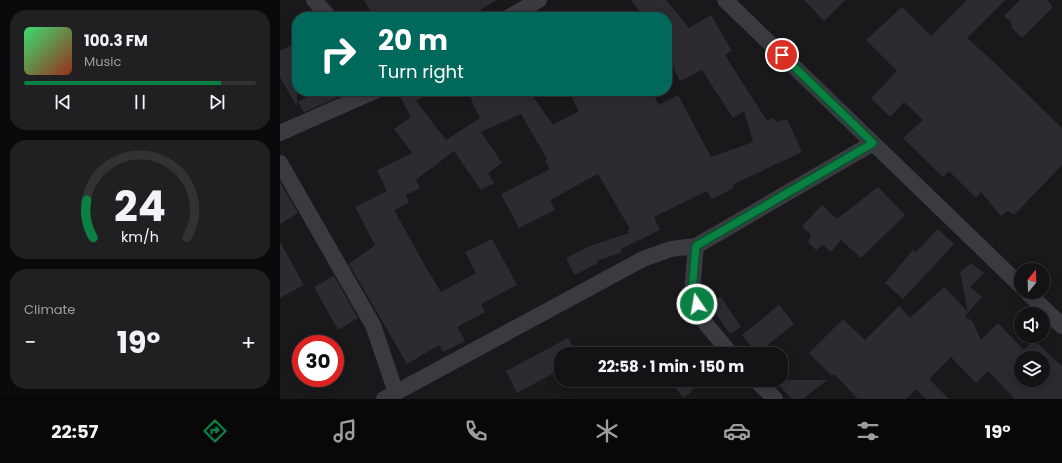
<!DOCTYPE html>
<html lang="en">
<head>
<meta charset="utf-8">
<style>
	body { margin:0; font-family:Poppins,sans-serif; background:#202022; color:#f1f3f6; height:100vh; display:flex; flex-direction:column; font-size:15px; white-space:nowrap }
	* { box-sizing:border-box; margin:0 }
	p { font-size:13px; color:#9d9ea0 }
	.icon { flex:none; width:22px; height:22px; fill:none; stroke:currentColor; stroke-width:2; stroke-linecap:round; stroke-linejoin:round }
	.map { position:relative; flex:1; overflow:hidden }
	.sheet { display:flex; flex-direction:column; gap:10px; padding:10px; background:#0a0a0c; width:280px }
	.sheet>* { flex:none }
	.banner { position:absolute; left:12px; top:12px; width:380px; height:84px; border-radius:16px; box-shadow:0 2px 10px #0003,0 0 0 1px #323234; background:#00695c; color:#fff; overflow:hidden }
	.needle { width:26px; rotate:19deg }
	.fabs { position:absolute; left:734px; top:263px; display:grid; gap:8px }
	.fabs a { display:grid; place-items:center; width:36px; height:36px; border-radius:50%; background:#131315; box-shadow:0 2px 10px #0003,0 0 0 1px #323234; font-size:20px }
	.speed { position:absolute; left:12px; top:335px; display:flex; gap:8px; font-size:20px; font-weight:700; text-align:center }
	.speed>* { display:grid; place-content:center; width:52px; height:52px; border-radius:50%; background:#131315; box-shadow:0 2px 10px #0003,0 0 0 1px #323234; line-height:1 }
	.speed .limit { border:6px solid #d22; background:#fff; color:#111 }
	.pin { position:absolute; display:grid; place-items:center; width:34px; height:34px; color:#fff; margin:-17px; border:2px solid #fff; border-radius:50%; box-shadow:0 1px 4px #0007 }
	.me { position:absolute; width:44px; margin:-22px; rotate:348deg; stroke-linejoin:round; filter:drop-shadow(0 0 3px #0008) }
	.turn { display:flex; align-items:center; gap:14px; height:84px; padding:0 20px; font-size:18px }
	.turn .icon { width:52px; height:52px; stroke-width:2.5 }
	.turn b { display:block; font-size:28px; line-height:34px }
	.big { font-size:30px; font-weight:700; line-height:1.1 }
	.sheet .widget { flex:1; display:flex; flex-direction:column; justify-content:center; gap:6px; min-width:0; padding:0 14px; border-radius:16px; background:#202022 }
	.sheet .dial { align-items:center; gap:0 }
	.dial svg { height:104px; overflow:visible; fill:none; stroke:#323234; stroke-width:7; stroke-linecap:round; text-anchor:middle }
	.dial text { fill:#f1f3f6; stroke:none }
	.song { display:flex; align-items:center; gap:12px }
	.cover { width:48px; height:48px; border-radius:6px; background:linear-gradient(135deg,hsl(140 70% 55%),hsl(10 70% 35%)) }
	.played { height:4px; border-radius:2px; background:linear-gradient(90deg,#0b8043 85%,#323234 85%) }
	.keys { display:flex; justify-content:space-around; direction:ltr }
	.heat { display:flex; justify-content:space-between; align-items:center; font-size:22px; direction:ltr }
	.trip { position:absolute; left:274px; top:347px; width:234px; height:40px; border-radius:16px; background:#131315; box-shadow:0 2px 10px #0003,0 0 0 1px #323234; font-weight:700; line-height:40px; text-align:center }
	.tab-bar { display:flex; height:64px; justify-content:space-around; align-items:center; background:#080808; color:#9d9ea0 }
	.tab-bar .icon { width:28px; height:28px }
	.tab-bar .current { color:#0b8043 }
	.tab-bar b { font-size:18px; color:#f1f3f6 }
	main { display:flex; flex:1; min-height:0 }
	.map>svg:first-child { display:block }
	.building { fill:#2c2c30; fill-rule:evenodd }
	.lines { fill:none; stroke-linecap:round; stroke-linejoin:round }
	.minor { stroke:#3a3b41; stroke-width:16 }
	.route-casing { stroke:#07532c; stroke-width:10 }
	.route { stroke:#0b8043; stroke-width:7 }
</style>
</head>
<body>
<main>
<section class="sheet">
<div class="widget">
<div class="song"><i class="cover"></i><div><b>100.3 FM</b><p>Music</p></div></div>
<div class="played"></div>
<div class="keys"><svg class="icon" aria-label="previous" viewBox="0 0 24 24"><path d="M18 5L8 12l10 7zM5 5v14"/></svg><svg class="icon" aria-label="pause" viewBox="0 0 24 24"><path d="M8 5v14M16 5v14"/></svg><svg class="icon" aria-label="next" viewBox="0 0 24 24"><path d="M6 5l10 7-10 7zM19 5v14"/></svg></div>
</div>
<div class="widget dial"><svg viewBox="0 0 100 80">
<path d="M14 69A42 42 0 1 1 86 69"/>
<path d="M14 69A42 42 0 0 1 9 40" stroke="#0b8043"/>
<text x="50" y="56" font-size="32" font-weight="700">24</text>
<text x="50" y="72" font-size="11">km/h</text>
</svg></div>
<div class="widget"><p>Climate</p>
<div class="heat"><a>−</a><b class="big">19°</b><a>+</a></div>
</div>
</section>
<div class="map">
<svg width="782" height="399" viewBox="0 0 782 399">
	<rect width="100%" height="100%" fill="#19191c"/>
	<path class="building" d="M84 0H217L189 17H94Z
		M351 0H386L409 28 431 15 452 51 445 55 487 121 493 118 497 122 507 119 522 152 452 185 454 188 432 199 427 191 374 217 380 230 341 249 342 252 317 261 318 263 295 275 286 258 307 247 349 233 348 230 350 229 318 174 270 200 275 210 239 228 221 194 270 169 265 160 267 159 241 114 201 132 222 163 208 173 214 183 201 190 174 151 136 180 140 188 126 195 129 203 114 210 144 264 161 292 196 273 185 252 212 239 237 285 201 304 205 312 177 327 185 341 163 352 159 345 127 364 69 264 95 245 75 207 107 191 97 170 132 153 114 129 131 117 117 91H153L136 101 166 140 200 118 187 91H249L273 125 299 111 288 91H310L313 96 325 91H372L379 105 398 95 431 157 473 142 464 111 453 118 422 70 400 81 387 56V17H364Z
		M524 0H565L544 21Z
		M687 0H725L687 38 715 63 782 128V165L734 215 728 211 721 216 701 192 696 198 669 171 663 177 623 138 643 120 624 102 610 117 591 98 617 71 586 40 622 7 651 36Z
		M740 0H767L773 7 742 38 732 28 731 22 724 16Z
		M17 42V107L0 77V51Z
		M39 91H72L24 112 18 102Z
		M0 182 18 213 0 224Z
		M598 187 625 215 581 258 561 240 551 252 543 245 536 250 528 242 531 235 522 226 542 205 557 219Z
		M658 229 674 244 623 299 605 283 633 250 636 252Z
		M0 242 24 285 0 298Z
		M691 263 704 273 690 287 702 297 685 316 693 322 701 340 718 323 744 350 754 340 782 366V399H735L708 371 696 383 671 357 649 379 669 399H646L636 389 626 399H578L554 374 552 376 529 353 563 319 585 340 619 306 630 318 664 287 688 312 680 272ZM741 358H763V380H741Z
		M54 276 78 318 58 330 34 287Z
		M441 297 461 327 450 334 429 304Z
		M499 305 514 324 480 351H475L462 335Z
		M288 338 297 354H281V369L237 393 226 371Z
		M388 380H424L404 398Z
		M494 380H547L523 399H512Z"/>
	<g class="lines">
		<path class="minor" d="M34 0 49 17
			M445 0 741 286
			M229 17 259 0
			M0 133 95 91
			M0 163 93 325 116 393
			M416 246 412 291 421 318 451 354
			M747 292 782 326
			M476 380 495 399
			M104 399 363 259 391 249 416 246 593 143"/>
	</g>
	<g class="lines">
		<defs>
			<path id="route" d="M417 304 412 291 416 246 593 143 502 55"/>
		</defs>
		<use href="#route" class="route-casing"/>
		<use href="#route" class="route"/>
	</g>
</svg>
<div class="fabs">
<a><svg class="needle" viewBox="-14 -14 28 28"><path d="M0-13l5 13h-10z" fill="#e53935"/><path d="M0 13l5-13h-10z" fill="#9d9ea0"/></svg></a>
<a><svg class="icon" aria-label="sound" viewBox="0 0 24 24"><path d="M4 9h4l5-4v14l-5-4H4zM17 9q2 3 0 6"/></svg></a>
<a><svg class="icon" aria-label="layers" viewBox="0 0 24 24"><path d="M12 4l9 5-9 5-9-5zM3 14l9 5 9-5"/></svg></a>
</div>
<div class="speed"><div class="limit">30</div></div>
<div class="pin" style="left:502px;top:55px;background:#d93025"><svg class="icon" aria-label="arrive" viewBox="0 0 24 24"><path d="M6 21V4h12l-3 4 3 4H6"/></svg></div>
<svg class="me" style="left:417px;top:304px" viewBox="-20 -20 40 40"><circle r="17" fill="#0b8043" stroke="#fff" stroke-width="3"/><path d="M0-11L8 9 0 5-8 9z" fill="#fff"/></svg>
<div class="trip">22:58 · 1 min · 150 m</div>
<div class="banner">
<div class="turn"><svg class="icon" aria-label="right" viewBox="0 0 24 24"><path d="M7 20v-9h11M14 6l5 5-5 5"/></svg><div><b>20 m</b>Turn right</div></div>
</div>
</div>
</main>
<nav class="tab-bar">
<b>22:57</b>
<svg class="icon current" aria-label="directions" viewBox="0 0 24 24"><path d="M12 3l9 9-9 9-9-9zM9 14v-3h6M13 9l2 2-2 2"/></svg>
<svg class="icon" aria-label="music" viewBox="0 0 24 24"><path d="M9 18V5l10-2v13"/><circle cx="6" cy="18" r="3"/><circle cx="16" cy="16" r="3"/></svg>
<svg class="icon" aria-label="phone" viewBox="0 0 24 24"><path d="M5 4h4l2 5-3 2q2 4 5 5l2-3 5 2v4C11 20 4 13 5 4z"/></svg>
<svg class="icon" aria-label="climate" viewBox="0 0 24 24"><path d="M12 3v18M4 7l16 10M4 17L20 7"/></svg>
<svg class="icon" aria-label="car" viewBox="0 0 24 24"><path d="M5 17H2v-5l4-1 3-4h7l3 4 3 1v5h-3M9 17h6M6 11h13"/><circle cx="7" cy="17" r="2"/><circle cx="17" cy="17" r="2"/></svg>
<svg class="icon" aria-label="filters" viewBox="0 0 24 24"><path d="M4 7h16M4 17h16"/><circle cx="9" cy="7" r="2"/><circle cx="15" cy="17" r="2"/></svg>
<b>19°</b>
</nav>
</body>
</html>
